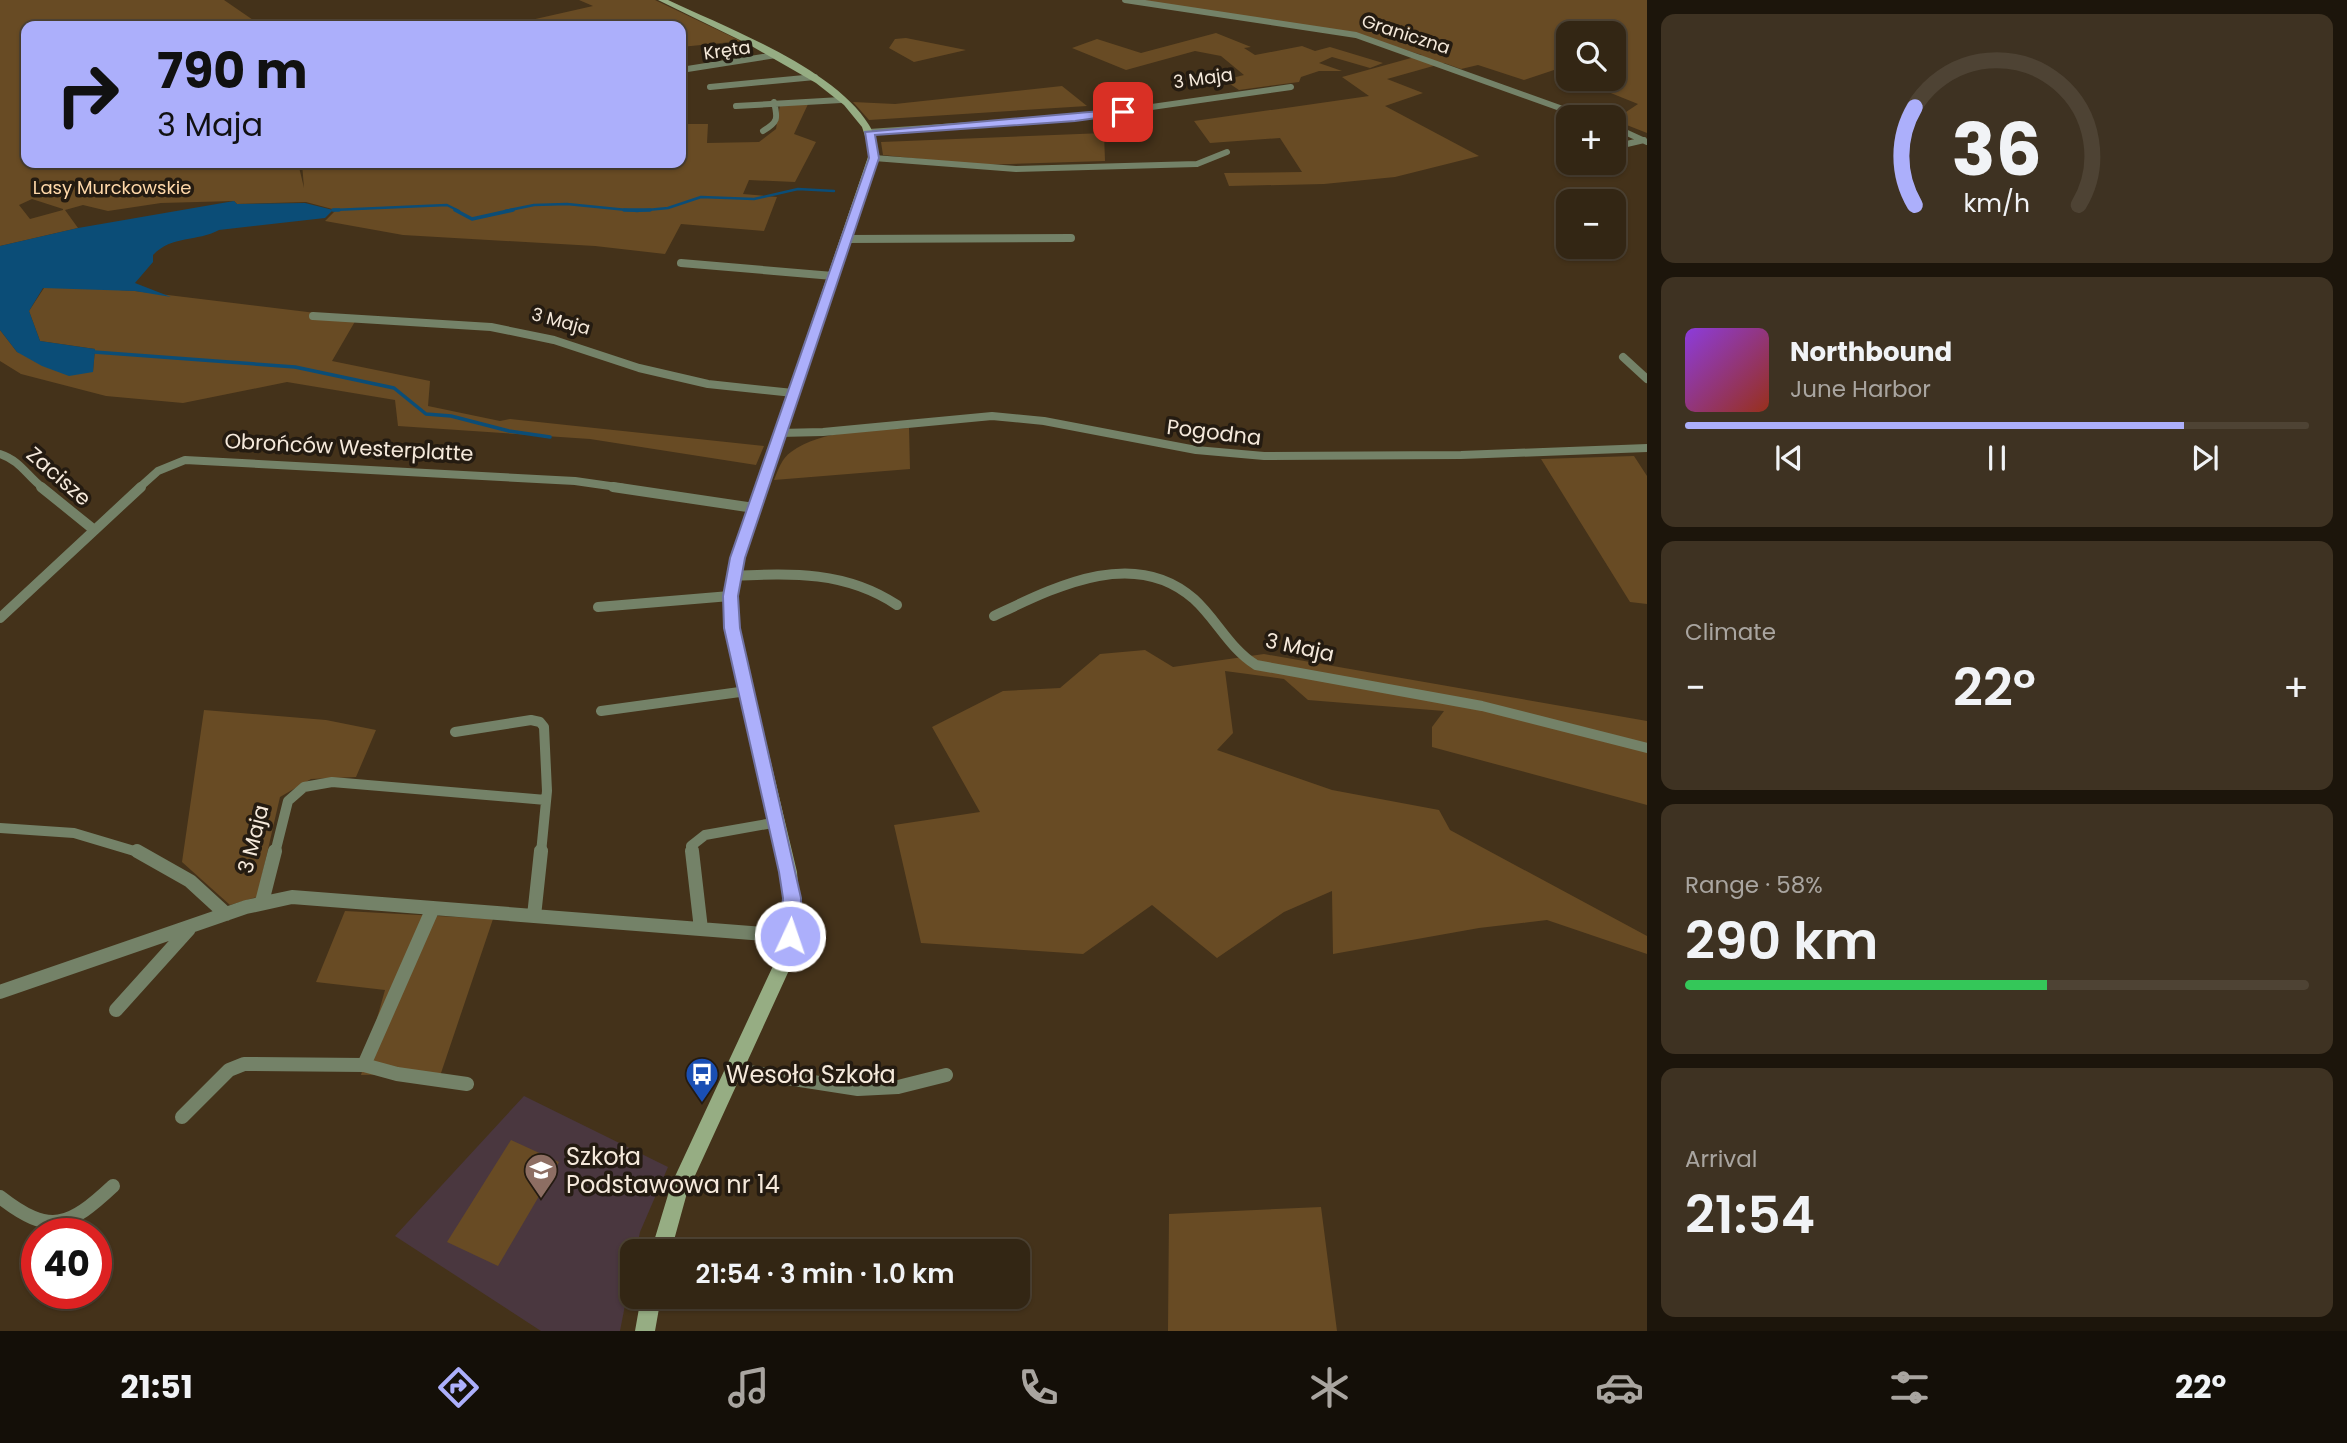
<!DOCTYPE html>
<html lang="en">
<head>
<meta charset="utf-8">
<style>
	body { margin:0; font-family:Poppins,sans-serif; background:#3e3222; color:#f1f3f6; height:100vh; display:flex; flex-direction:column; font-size:26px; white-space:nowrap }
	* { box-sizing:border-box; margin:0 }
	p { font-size:23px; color:#a9a5a0 }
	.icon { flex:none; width:38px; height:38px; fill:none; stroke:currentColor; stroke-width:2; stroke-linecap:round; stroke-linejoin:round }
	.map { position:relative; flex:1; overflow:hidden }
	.details { display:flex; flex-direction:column; gap:14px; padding:14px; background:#1c150b; width:700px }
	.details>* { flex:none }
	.guide { position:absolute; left:21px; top:21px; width:665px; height:147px; border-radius:14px; box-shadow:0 2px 5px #0004,0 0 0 2px #4e4334; background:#acaffb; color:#111; overflow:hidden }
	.buttons { position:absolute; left:1556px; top:21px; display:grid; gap:14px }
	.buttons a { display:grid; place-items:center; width:70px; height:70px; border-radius:14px; background:#332614; box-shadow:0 2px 5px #0004,0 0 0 2px #4e4334; font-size:35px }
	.speed { position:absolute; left:21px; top:1218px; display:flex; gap:14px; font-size:35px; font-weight:700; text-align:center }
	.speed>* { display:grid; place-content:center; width:91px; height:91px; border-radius:50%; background:#332614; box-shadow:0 2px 5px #0004,0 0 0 2px #4e4334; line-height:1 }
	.speed .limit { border:10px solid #d22; background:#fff; color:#111 }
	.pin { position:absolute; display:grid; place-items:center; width:60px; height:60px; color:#fff; margin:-30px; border-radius:14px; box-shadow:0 4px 10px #0006 }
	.me { position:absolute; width:77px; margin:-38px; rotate:3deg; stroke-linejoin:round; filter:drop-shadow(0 0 5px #0008) }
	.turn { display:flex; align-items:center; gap:24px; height:147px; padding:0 21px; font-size:32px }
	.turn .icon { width:91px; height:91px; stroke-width:2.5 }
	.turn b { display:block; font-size:49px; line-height:60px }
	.big { font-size:52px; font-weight:600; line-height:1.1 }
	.details .card { flex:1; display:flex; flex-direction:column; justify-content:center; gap:10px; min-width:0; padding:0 24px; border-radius:14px; background:#3e3222 }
	.details .dial { align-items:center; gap:0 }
	.dial svg { height:182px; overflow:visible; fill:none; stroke:#4e4334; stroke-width:7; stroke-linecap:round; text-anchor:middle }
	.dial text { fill:#f1f3f6; stroke:none }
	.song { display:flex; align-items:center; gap:21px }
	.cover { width:84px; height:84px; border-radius:10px; background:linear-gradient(135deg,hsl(270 70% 55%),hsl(10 70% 35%)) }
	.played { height:7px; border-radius:4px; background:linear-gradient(90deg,#acaffb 80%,#4e4334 80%) }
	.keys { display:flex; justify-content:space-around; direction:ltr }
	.heat { display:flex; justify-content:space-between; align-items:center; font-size:38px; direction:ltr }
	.charge { height:10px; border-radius:5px; background:linear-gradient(90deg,#34c759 58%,#4e4334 0) }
	.trip { position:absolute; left:620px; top:1239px; width:410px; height:70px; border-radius:14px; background:#332614; box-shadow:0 2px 5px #0004,0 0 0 2px #4e4334; font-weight:600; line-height:70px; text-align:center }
	.menu { display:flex; height:112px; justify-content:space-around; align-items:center; background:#140f08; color:#a9a5a0 }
	.menu .icon { width:49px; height:49px }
	.menu .on { color:#acaffb }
	.menu b { font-size:32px; color:#f1f3f6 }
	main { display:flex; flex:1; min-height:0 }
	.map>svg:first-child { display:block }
	.education { fill:#4a373f }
	.green { fill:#684b24; fill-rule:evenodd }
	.water { fill:#0b4d77 }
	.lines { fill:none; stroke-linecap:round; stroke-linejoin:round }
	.stream-far1 { stroke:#0b4d77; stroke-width:2.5 }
	.stream { stroke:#0b4d77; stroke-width:3.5 }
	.street-far3 { stroke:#748268; stroke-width:6 }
	.street-far2 { stroke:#748268; stroke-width:8 }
	.street-far1 { stroke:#748268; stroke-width:10 }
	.street { stroke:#748268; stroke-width:14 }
	.secondary { fill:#96ad83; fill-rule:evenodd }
	.route { fill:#acaffb; stroke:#7072a3; stroke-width:2 }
	.labels { text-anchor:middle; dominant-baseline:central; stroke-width:7; stroke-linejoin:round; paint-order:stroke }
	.far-street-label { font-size:18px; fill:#f5e9db; stroke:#241b11 }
	.far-park-label { font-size:18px; fill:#ffd8a9; stroke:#241b11 }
	.street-label { font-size:21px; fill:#f5e9db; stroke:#241b11 }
	.near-poi-label { font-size:24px; fill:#f5e9db; stroke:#241b11; text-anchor:start }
</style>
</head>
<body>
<main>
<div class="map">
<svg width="1647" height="1331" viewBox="0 0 1647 1331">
	<rect width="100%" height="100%" fill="#44321a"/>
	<path class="education" d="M524 1096 668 1167 640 1232 636 1251H632V1269L620 1331H541L395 1236Z"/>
	<path class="green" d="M0 0H224L262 26H26V163H298L304 188 302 163H681V124H708L707 143 759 142 776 129 780 105 809 102 794 134 816 142 795 182 749 180 743 194 777 197 764 231 681 224 665 254 595 246 403 235 325 221 336 210 306 202 237 204 234 201 161 203 108 211 83 205 65 210 78 228 0 246ZM32 199 63 209V210L30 219 19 205Z
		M579 0H655L741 41 681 47V26H607L603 23 537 26 531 20 593 6Z
		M1138 0H1647V133L1614 120 1638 104 1576 79H1614V33H1568V75L1554 70 1524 80 1478 65 1461 69 1444 63 1387 79 1423 93 1385 106 1479 156 1395 177 1324 184 1229 186 1224 173 1302 172 1280 138 1210 143 1194 121 1369 96 1342 77 1422 55 1354 34Z
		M1216 33 1251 47 1244 48 1255 55 1302 46 1315 51 1330 47 1383 63 1370 68 1332 57 1319 63 1342 71H1319L1301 77 1299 82 1239 90 1224 80 1244 75 1221 56 1195 51 1126 70 1072 48 1097 39 1141 53Z
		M906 38 966 50 914 62 889 48 895 39Z
		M1062 86 1087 106 869 120 853 102 895 104Z
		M1104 133 1105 161 977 165 883 155 881 142Z
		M70 287 135 291 357 318 332 361 430 381 428 406 500 421 510 419 764 446 756 465 590 439 398 426 395 400 287 382 183 403 106 396 21 374 0 361V330L17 352 93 371 95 349 40 341 29 311 44 288Z
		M909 428 910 469 774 480C778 470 782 458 791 452 822 429 872 431 909 428Z
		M1634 456 1647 476V604L1630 602 1541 459Z
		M1145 650 1173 667 1264 654 1647 721V805L1432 747V727L1444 711 1308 700 1284 679 1225 671 1233 733 1217 750 1332 790 1439 810 1450 830 1647 936V954L1547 920 1479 928 1333 954 1332 891 1284 912 1217 958 1152 905 1083 954 921 943 894 825 980 812 932 727 1003 691 1060 688 1100 654Z
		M204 710 326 720 376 730 356 777 311 779 280 797 257 897 230 905 182 862Z
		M345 911 493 919 441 1073 361 1075 385 990 316 982Z
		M511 1140 559 1162 498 1266 447 1242Z
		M1321 1207 1337 1331H1168L1169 1214Z"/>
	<path class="water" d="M234 201 237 204 305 203 333 210 325 218 219 230C197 242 172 235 153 255V262L135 283 171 297 135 291 43 288 29 311 40 341 95 349 93 372 69 376 42 366 17 352 0 330V246L78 228Z"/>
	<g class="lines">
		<path class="stream-far1" d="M333 210 447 205 459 211
			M505 211 534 205 567 204 637 211 668 208 701 197 754 199 798 189 834 191"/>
		<path class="stream" d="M333 210H339
			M455 210 472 219 513 210
			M624 210H650
			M94 352 295 367 394 388 426 414 451 416 509 431 550 437"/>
		<path class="street-far3" d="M1125 0 1356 35 1585 117
			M681 70 776 55
			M710 87 815 77
			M736 106 841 100
			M1614 127 1647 142
			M763 131C778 122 778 119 774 102
			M869 132 1075 118 1291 87
			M1614 147 1644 140
			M874 158 1016 169 1197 164 1227 152"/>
		<path class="street-far2" d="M845 239 1071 238
			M681 263 833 276
			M313 316 491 327 554 340 639 368 708 384 793 393
			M1623 357 1647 379
			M779 433 823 432 992 416 1044 421 1196 450 1264 456 1461 455 1647 448
			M0 454C21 461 26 475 43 488
			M139 488 158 471 185 460 575 481 624 488"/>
		<path class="street-far1" d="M41 487 93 529
			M613 487 754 508
			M733 576C792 573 846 571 897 605
			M598 607 730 596
			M994 616C1055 587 1134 546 1194 599 1217 620 1229 648 1256 665L1482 706 1647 748
			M0 618 141 487
			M601 711 747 691
			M455 732 531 720 540 722 544 727 547 791 541 853
			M0 828 74 833 141 853
			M275 853 288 801 304 787 332 782 546 800
			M692 853 691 846 705 835 778 822"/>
		<path class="street" d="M137 851 190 881 226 914
			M692 851 701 929
			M262 902 275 851
			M534 916 541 851
			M0 992 246 907 292 897 790 936
			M116 1010 189 929
			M364 1065 433 908
			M736 1070 858 1089 898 1087 946 1075
			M182 1117 229 1070 244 1064 364 1065 397 1074 467 1084
			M0 1197C50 1236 69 1227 113 1186"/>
		<path class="secondary" d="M658 0H668C727 28 834 68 869 125 874 133 876 143 878 151L743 558 737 596 739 628 797 872C800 904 798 935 791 966L687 1193 671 1251H651L671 1185 773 966 781 930 783 908 781 872 725 628 723 596 731 558 870 151 862 127 844 105 816 83 748 44Z
			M641 1297H661L655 1331H635Z"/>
	</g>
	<path class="route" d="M1123 109 1126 114 1075 121 875 135 879 158 745 558 738 596 740 628 801 898 800 936 797 942H783L780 936 783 898 779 872 724 628 723 596 730 558 869 158 865 132Z"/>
	<defs>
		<symbol id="bus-pin" viewBox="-11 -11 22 30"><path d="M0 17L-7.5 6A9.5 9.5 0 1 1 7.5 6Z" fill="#1a4fb4" stroke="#241b11"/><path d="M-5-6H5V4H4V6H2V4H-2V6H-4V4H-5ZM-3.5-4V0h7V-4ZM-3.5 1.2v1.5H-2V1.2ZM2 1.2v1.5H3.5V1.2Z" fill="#fff"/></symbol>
		<symbol id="school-pin" viewBox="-11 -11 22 30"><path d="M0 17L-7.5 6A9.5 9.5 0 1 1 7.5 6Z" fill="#8d6e63" stroke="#241b11"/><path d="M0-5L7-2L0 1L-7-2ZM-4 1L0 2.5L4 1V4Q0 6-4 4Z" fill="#fff"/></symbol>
	</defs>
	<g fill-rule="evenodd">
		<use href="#bus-pin" x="683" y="1055" width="38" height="52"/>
		<use href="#school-pin" x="522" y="1151" width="38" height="52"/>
	</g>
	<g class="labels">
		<g class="far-street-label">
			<text transform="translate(1406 34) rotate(18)">Graniczna</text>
			<text transform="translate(727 50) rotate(-8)">Kręta</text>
			<text transform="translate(1203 78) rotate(-8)">3 Maja</text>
			<text transform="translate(561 321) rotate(15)">3 Maja</text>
		</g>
		<g class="far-park-label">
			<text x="112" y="187">Lasy Murckowskie</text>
		</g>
		<g class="street-label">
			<text transform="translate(1214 432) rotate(7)">Pogodna</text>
			<text transform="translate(349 447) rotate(3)">Obrońców Westerplatte</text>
			<text transform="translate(59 476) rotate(41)">Zacisze</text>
			<text transform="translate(1300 647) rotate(12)">3 Maja</text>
			<text transform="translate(253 839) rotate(-76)">3 Maja</text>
		</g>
		<g class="near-poi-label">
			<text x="726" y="1074">Wesoła Szkoła</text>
			<text x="566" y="1156">Szkoła<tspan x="566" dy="28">Podstawowa nr 14</tspan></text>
		</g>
	</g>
</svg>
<div class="buttons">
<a><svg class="icon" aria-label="search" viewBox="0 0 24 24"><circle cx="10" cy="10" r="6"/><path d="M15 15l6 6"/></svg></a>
<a>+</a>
<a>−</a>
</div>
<div class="speed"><div class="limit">40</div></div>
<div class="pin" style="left:1123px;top:112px;background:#d93025"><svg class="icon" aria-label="arrive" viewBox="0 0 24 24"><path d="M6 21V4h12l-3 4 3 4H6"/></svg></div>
<svg class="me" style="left:790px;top:936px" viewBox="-20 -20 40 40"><circle r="17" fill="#acaffb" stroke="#fff" stroke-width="3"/><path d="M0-11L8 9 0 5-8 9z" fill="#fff"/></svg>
<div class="trip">21:54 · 3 min · 1.0 km</div>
<div class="guide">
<div class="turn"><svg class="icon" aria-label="right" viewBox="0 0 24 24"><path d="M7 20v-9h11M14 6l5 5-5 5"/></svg><div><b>790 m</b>3 Maja</div></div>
</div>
</div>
<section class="details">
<div class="card dial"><svg viewBox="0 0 100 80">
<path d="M14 69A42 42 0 1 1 86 69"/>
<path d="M14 69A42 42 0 0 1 14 26" stroke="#acaffb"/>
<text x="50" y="56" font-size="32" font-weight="700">36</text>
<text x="50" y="72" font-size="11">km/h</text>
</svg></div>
<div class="card">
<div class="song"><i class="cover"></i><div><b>Northbound</b><p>June Harbor</p></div></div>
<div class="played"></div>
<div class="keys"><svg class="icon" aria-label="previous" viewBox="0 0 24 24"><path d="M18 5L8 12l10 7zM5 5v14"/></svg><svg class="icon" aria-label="pause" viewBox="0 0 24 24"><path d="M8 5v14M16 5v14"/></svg><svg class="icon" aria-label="next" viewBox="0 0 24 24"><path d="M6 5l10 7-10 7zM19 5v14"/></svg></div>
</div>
<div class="card"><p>Climate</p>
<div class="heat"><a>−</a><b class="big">22°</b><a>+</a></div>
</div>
<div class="card"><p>Range · 58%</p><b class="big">290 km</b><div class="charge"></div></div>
<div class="card"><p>Arrival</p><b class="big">21:54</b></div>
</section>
</main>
<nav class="menu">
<b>21:51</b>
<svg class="icon on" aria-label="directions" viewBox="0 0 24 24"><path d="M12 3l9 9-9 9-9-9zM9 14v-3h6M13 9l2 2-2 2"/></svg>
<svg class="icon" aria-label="music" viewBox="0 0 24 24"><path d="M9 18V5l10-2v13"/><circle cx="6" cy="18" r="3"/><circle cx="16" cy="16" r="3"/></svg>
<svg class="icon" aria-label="phone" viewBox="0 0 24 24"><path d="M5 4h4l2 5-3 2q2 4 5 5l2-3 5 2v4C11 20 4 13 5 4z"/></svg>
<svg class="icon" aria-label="climate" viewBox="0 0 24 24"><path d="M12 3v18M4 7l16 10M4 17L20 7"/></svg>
<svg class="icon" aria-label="car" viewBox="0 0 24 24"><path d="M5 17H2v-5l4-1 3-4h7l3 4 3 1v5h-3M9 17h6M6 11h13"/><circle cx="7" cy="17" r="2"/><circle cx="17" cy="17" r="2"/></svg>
<svg class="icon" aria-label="filters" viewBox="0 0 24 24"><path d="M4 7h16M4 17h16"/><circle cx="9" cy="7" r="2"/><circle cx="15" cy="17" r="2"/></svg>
<b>22°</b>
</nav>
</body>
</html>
